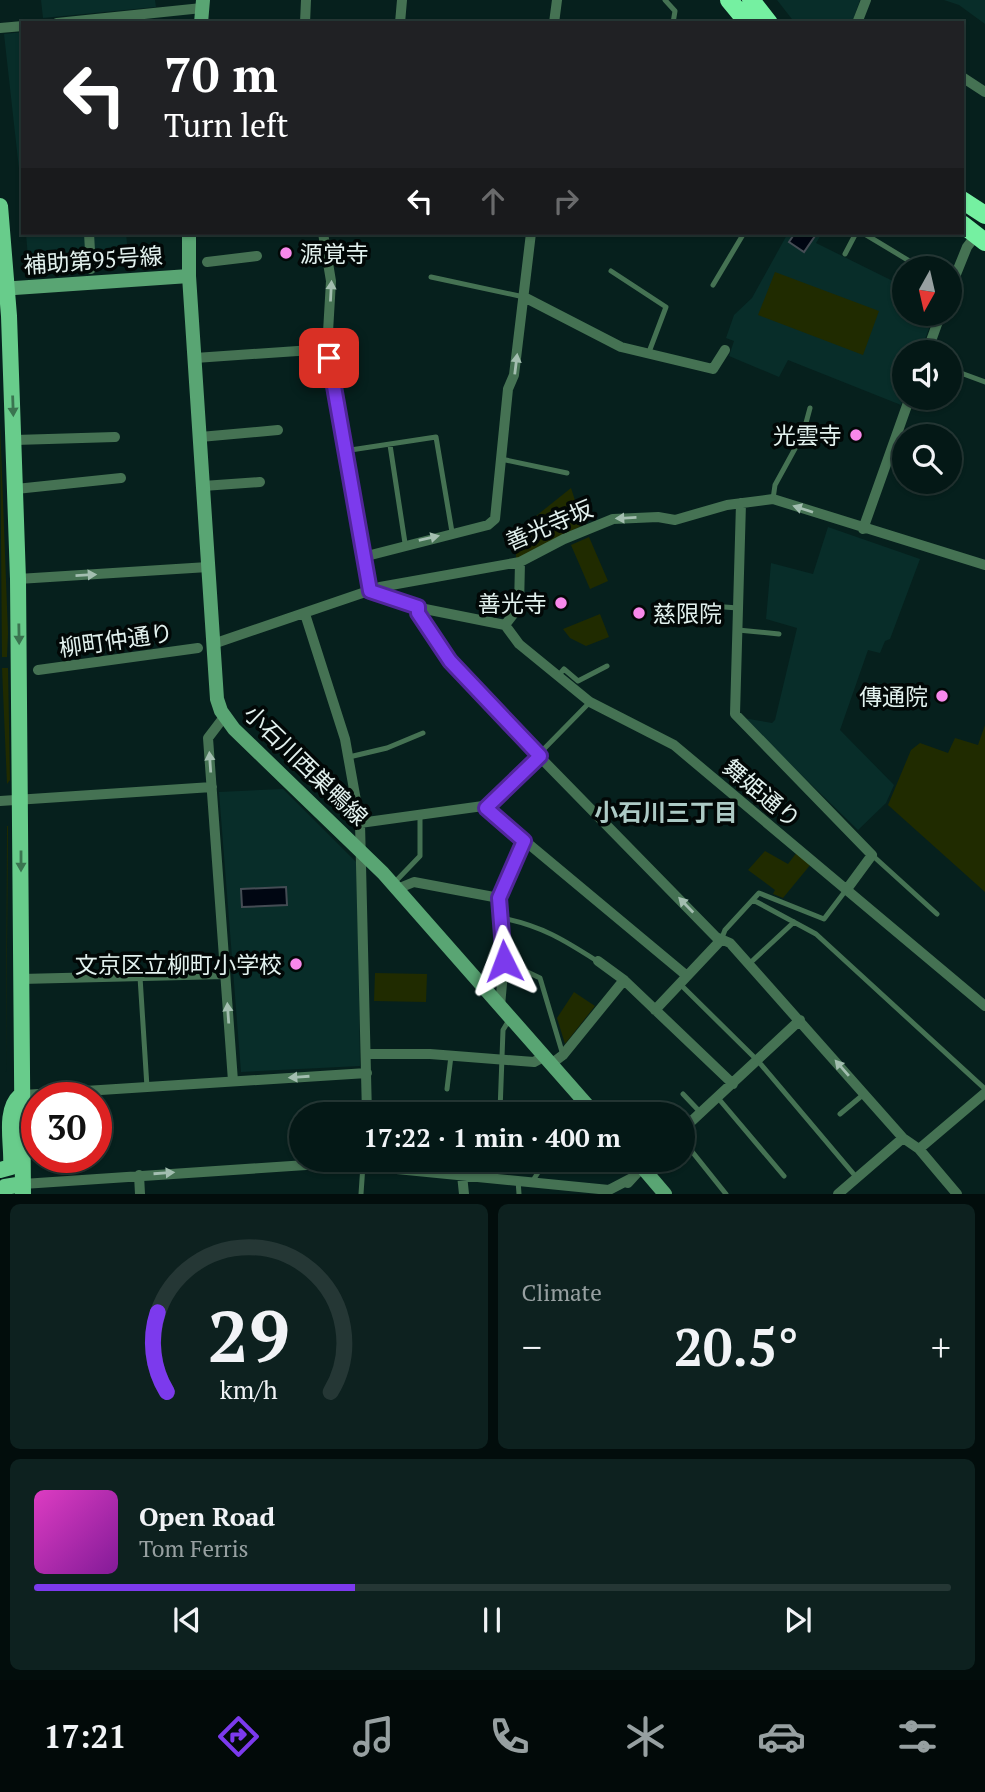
<!DOCTYPE html>
<html lang="en">
<head>
<meta charset="utf-8">
<style>
	body { margin:0; font-family:"PT Serif","Noto Sans JP",serif; background:#0d211f; color:#f1f3f6; height:100vh; display:flex; flex-direction:column; font-size:26px; white-space:nowrap }
	* { box-sizing:border-box; margin:0 }
	p { font-size:23px; color:#97a0a1 }
	.icon { flex:none; width:38px; height:38px; fill:none; stroke:currentColor; stroke-width:2; stroke-linecap:round; stroke-linejoin:round }
	.map { position:relative; height:1194px; overflow:hidden }
	.side { display:flex; flex-direction:column; gap:10px; padding:10px; background:#020d0c; flex:1 }
	.side>* { flex:none }
	.hud { position:absolute; left:21px; top:21px; width:943px; height:214px; border-radius:0px; box-shadow:0 2px 5px #0004,0 0 0 2px #253735; background:#202124; color:#fff; overflow:hidden }
	.needle { width:46px; rotate:188deg }
	.buttons { position:absolute; left:892px; top:256px; display:grid; gap:14px }
	.buttons a { display:grid; place-items:center; width:70px; height:70px; border-radius:50%; background:#041816; box-shadow:0 2px 5px #0004,0 0 0 2px #253735; font-size:35px }
	.speed { position:absolute; left:21px; top:1082px; display:flex; gap:14px; font-size:35px; font-weight:700; text-align:center }
	.speed>* { display:grid; place-content:center; width:91px; height:91px; border-radius:50%; background:#041816; box-shadow:0 2px 5px #0004,0 0 0 2px #253735; line-height:1 }
	.speed .limit { border:10px solid #d22; background:#fff; color:#111 }
	.pin { position:absolute; display:grid; place-items:center; width:60px; height:60px; color:#fff; margin:-30px; border-radius:14px; box-shadow:0 4px 10px #0006 }
	.me { position:absolute; width:77px; margin:-38px; rotate:357deg; stroke-linejoin:round; filter:drop-shadow(0 0 5px #0008) }
	.turn { display:flex; align-items:center; gap:24px; height:147px; padding:0 28px; font-size:32px }
	.turn .icon { width:91px; height:91px; stroke-width:2.5 }
	.turn b { display:block; font-size:49px; line-height:60px }
	.lanes { display:flex; align-items:center; height:66px; padding:0 28px; background:#0003; justify-content:center; gap:35px; direction:ltr }
	.lanes .off { opacity:.35 }
	.big { font-size:52px; font-weight:700; line-height:1.1 }
	.side .card { flex:1; display:flex; flex-direction:column; justify-content:center; gap:10px; min-width:0; padding:0 24px; border-radius:10px; background:#0d211f }
	.side .dial { align-items:center; gap:0 }
	.dial svg { height:182px; overflow:visible; fill:none; stroke:#253735; stroke-width:7; stroke-linecap:round; text-anchor:middle }
	.dial text { fill:#f1f3f6; stroke:none }
	.song { display:flex; align-items:center; gap:21px }
	.cover { width:84px; height:84px; border-radius:10px; background:linear-gradient(135deg,hsl(310 70% 55%),hsl(290 70% 35%)) }
	.played { height:7px; border-radius:4px; background:linear-gradient(90deg,#7c3aed 35%,#253735 35%) }
	.keys { display:flex; justify-content:space-around; direction:ltr }
	.heat { display:flex; justify-content:space-between; align-items:center; font-size:38px; direction:ltr }
	.side .tiles { flex:1; display:grid; gap:10px; grid-template-columns:1fr 1fr }
	.card:last-child { grid-column:span 2 }
	.trip { position:absolute; left:289px; top:1102px; width:406px; height:70px; border-radius:35px; background:#041816; box-shadow:0 2px 5px #0004,0 0 0 2px #253735; font-weight:700; line-height:70px; text-align:center }
	.menu { display:flex; height:112px; justify-content:space-around; align-items:center; background:#020a09; color:#97a0a1 }
	.menu .icon { width:49px; height:49px }
	.menu .current { color:#7c3aed }
	.menu b { font-size:32px; color:#f1f3f6 }
	.map>svg:first-child { display:block }
	.built { fill:#082d29 }
	.green { fill:#202b00 }
	.water { fill:#000612; stroke:#444c54; stroke-width:2 }
	.lines { fill:none; stroke-linecap:round; stroke-linejoin:round }
	.lane { stroke:#457253; stroke-width:5 }
	.street { stroke:#457253; stroke-width:10 }
	.secondary { stroke:#59a573; stroke-width:14 }
	.primary { stroke:#68cc8b; stroke-width:16 }
	.highway { stroke:#75f0a1; stroke-width:18 }
	.oneway { fill:#a3beb0 }
	.oneway2 { fill:#3a7450 }
	.route-casing { stroke:#51269a; stroke-width:18 }
	.route { stroke:#7c3aed; stroke-width:12 }
	.poi-dot { fill:#f888eb; stroke:#020807; stroke-width:2.5 }
	.labels { text-anchor:middle; dominant-baseline:central; stroke-width:7; stroke-linejoin:round; paint-order:stroke }
	.poi-label { font-size:23px; fill:#e2f1ee; stroke:#020807; text-anchor:end }
	.street-label { font-size:23px; fill:#e2f1ee; stroke:#020807 }
	.neighbourhood-label { font-size:24px; font-weight:bold; fill:#adcac5; stroke:#020807 }
</style>
</head>
<body>
<div class="map">
<svg width="985" height="1194" viewBox="0 0 985 1194">
	<rect width="100%" height="100%" fill="#06201d"/>
	<path class="built" d="M41 0H155L156 7 43 18Z
		M777 0H860L852 23H795Z
		M944 0H985V24L959 5Z
		M23 32V205L4 34Z
		M26 233H126L129 264 43 270 28 258Z
		M788 233H822L816 243 905 287V313H935L920 352H905V394L901 405 788 360 779 377 729 356 734 341 726 338 734 315 752 298Z
		M828 527 920 559 890 639 885 641 880 653 868 650 840 730 894 785 886 803 858 830 743 718 772 723 775 720 797 628 766 619 771 563 813 574Z
		M283 789 357 863 360 1066 241 1072 219 792Z"/>
	<path class="green" d="M775 272 879 311 863 355 758 315Z
		M0 422 8 633 7 657H2Z
		M571 488 583 525 516 559V532Z
		M589 537 608 581 590 589 571 545Z
		M600 614 609 637 586 646 570 638 563 629Z
		M2 668H8L10 780 7 784Z
		M985 725V892L888 805 911 750 920 743 948 753 955 738 978 745Z
		M7 826H8L6 1072Z
		M765 851 788 864 797 852 811 864 783 898 773 894 775 890 748 870Z
		M375 973 427 974 426 1002 374 1001Z
		M574 992 595 1006 565 1044 557 1018Z"/>
	<path class="water" d="M795 233H817L804 252 789 242Z
		M286 887 287 905 242 907 241 889Z"/>
	<g class="lines">
		<path class="lane" d="M665 0 675 11 673 23
			M863 233 921 268
			M845 254 856 233
			M611 271 666 307 649 352
			M431 277 524 297
			M713 285 744 233
			M950 369 985 382
			M390 445 405 543
			M344 451 436 437 452 532
			M501 459 567 473
			M773 499 775 485 803 434 810 408
			M683 604 738 608
			M738 630 779 634
			M558 676 564 669 578 681 607 666
			M349 757 387 748 423 733
			M486 808 590 702
			M872 855 937 914
			M395 882 420 856V815
			M499 898 524 841
			M753 900 816 934 985 1089
			M502 918C542 926 564 940 597 961
			M721 940 725 930 759 893 824 919 846 890
			M504 961 540 978 563 1055
			M749 964 794 922
			M140 977 147 1087
			M680 984 758 1061 857 1178
			M447 1089 451 1056
			M683 1094 701 1113
			M718 1098 784 1176
			M840 1114 864 1094
			M492 1115 493 1110 500 1111 503 1030 509 1020
			M577 1115 585 1103
			M682 1139 726 1194
			M488 1177 489 1160
			M518 1180 519 1194
			M532 1182 546 1160
			M361 1194 363 1165"/>
		<path class="street" d="M57 23 202 8
			M305 23 306 0
			M400 23 402 0
			M554 23 557 0
			M857 23 866 0
			M0 28 23 26
			M962 77 985 92
			M89 233 91 269
			M323 233 331 281 327 349 371 591
			M207 262 257 256
			M950 289 967 247 976 235
			M524 297 621 347 713 369 725 350
			M927 352 941 313
			M195 358 327 349
			M200 437 278 430
			M15 440 115 437
			M203 486 260 482
			M16 489 121 478
			M741 503 735 714 872 855 847 889
			M863 529 910 397
			M363 557 488 525 495 519 508 389 514 375 531 233
			M18 579 208 567
			M374 591 425 609 505 625
			M418 607V613L450 661 488 704 716 937 730 943 903 1138 919 1149 957 1194
			M305 614 345 739 360 823 367 1115
			M505 625 519 644 590 702 674 745 985 1006
			M505 625 519 607 520 562
			M213 644 380 587 520 562 564 539 613 519 658 517 675 520 727 505 773 499 985 565
			M38 670 198 648
			M224 717 208 738 233 1081
			M0 801 212 787
			M360 823 483 806 687 976
			M397 889 414 882 499 898 504 961 500 1006
			M598 961 624 980 733 1084
			M21 979 225 974
			M655 1010 721 940
			M367 1054H430L534 1062 545 1056
			M551 1064 563 1055 624 980
			M23 1095 367 1073
			M682 1130 800 1020
			M919 1149 985 1093
			M139 1175 140 1194
			M462 1175 464 1194
			M628 1183 649 1160
			M23 1184 336 1163 609 1190 632 1178
			M838 1194 903 1138"/>
		<path class="secondary" d="M201 23 203 0
			M189 233V276L217 699 221 711 234 729 383 873 596 1115
			M0 289 189 276
			M636 1160 665 1194"/>
		<path class="primary" d="M0 206 9 316 18 579 23 1194
			M0 1170 11 1167C13 1146 3 1111 20 1096
			M2 1194 5 1187 23 1184"/>
		<path class="highway" d="M729 0 748 23
			M751 0 769 23
			M962 200 985 215
			M962 224 985 242"/>
	</g>
	<defs><path id="oneway-solid" d="M-6-.8H1V-3.2L6.5 0L1 3.2V.8H-6Z" transform="scale(1.75)"/></defs>
	<g class="oneway">
		<use href="#oneway-solid" transform="translate(331 291) rotate(-87)"/>
		<use href="#oneway-solid" transform="translate(516 364) rotate(-83)"/>
		<use href="#oneway-solid" transform="translate(803 509) rotate(-162)"/>
		<use href="#oneway-solid" transform="translate(626 518) rotate(177)"/>
		<use href="#oneway-solid" transform="translate(429 538) rotate(-13)"/>
		<use href="#oneway-solid" transform="translate(86 575) rotate(-3)"/>
		<use href="#oneway-solid" transform="translate(210 762) rotate(-94)"/>
		<use href="#oneway-solid" transform="translate(686 905) rotate(-134)"/>
		<use href="#oneway-solid" transform="translate(228 1013) rotate(-94)"/>
		<use href="#oneway-solid" transform="translate(842 1068) rotate(-131)"/>
		<use href="#oneway-solid" transform="translate(299 1077) rotate(176)"/>
		<use href="#oneway-solid" transform="translate(164 1173) rotate(-4)"/>
	</g>
	<g class="oneway2">
		<use href="#oneway-solid" transform="translate(13 406) rotate(88)"/>
		<use href="#oneway-solid" transform="translate(19 634) rotate(89)"/>
		<use href="#oneway-solid" transform="translate(21 861) rotate(90)"/>
	</g>
	<g class="lines">
		<defs>
			<path id="route" d="M329 358 370 591 418 607V613L450 661 540 756 486 808 524 841 499 898 504 961"/>
		</defs>
		<use href="#route" class="route-casing"/>
		<use href="#route" class="route"/>
	</g>
	<g class="poi-dot">
		<circle cx="286" cy="253" r="7"/>
		<circle cx="856" cy="435" r="7"/>
		<circle cx="561" cy="603" r="7"/>
		<circle cx="639" cy="613" r="7"/>
		<circle cx="942" cy="696" r="7"/>
		<circle cx="296" cy="964" r="7"/>
	</g>
	<g class="labels">
		<g class="poi-label">
			<text x="300" y="253" text-anchor="start">源覚寺</text>
			<text x="842" y="435">光雲寺</text>
			<text x="547" y="603">善光寺</text>
			<text x="653" y="613" text-anchor="start">慈限院</text>
			<text x="928" y="696">傳通院</text>
			<text x="282" y="964">文京区立柳町小学校</text>
		</g>
		<g class="street-label">
			<text transform="translate(93 260) rotate(-4)">補助第95号線</text>
			<text transform="translate(549 525) rotate(-23)">善光寺坂</text>
			<text transform="translate(116 640) rotate(-8)">柳町仲通り</text>
			<text transform="translate(306 765) rotate(44)">小石川西巣鴨線</text>
			<text transform="translate(762 793) rotate(40)">舞姫通り</text>
		</g>
		<g class="neighbourhood-label">
			<text x="666" y="812">小石川三丁目</text>
		</g>
	</g>
</svg>
<div class="buttons">
<a><svg class="needle" viewBox="-14 -14 28 28"><path d="M0-13l5 13h-10z" fill="#e53935"/><path d="M0 13l5-13h-10z" fill="#97a0a1"/></svg></a>
<a><svg class="icon" aria-label="sound" viewBox="0 0 24 24"><path d="M4 9h4l5-4v14l-5-4H4zM17 9q2 3 0 6"/></svg></a>
<a><svg class="icon" aria-label="search" viewBox="0 0 24 24"><circle cx="10" cy="10" r="6"/><path d="M15 15l6 6"/></svg></a>
</div>
<div class="speed"><div class="limit">30</div></div>
<div class="pin" style="left:329px;top:358px;background:#d93025"><svg class="icon" aria-label="arrive" viewBox="0 0 24 24"><path d="M6 21V4h12l-3 4 3 4H6"/></svg></div>
<svg class="me" style="left:504px;top:961px" viewBox="-20 -20 40 40"><path d="M0-17L14 15 0 8-14 15z" fill="#7c3aed" stroke="#fff" stroke-width="4"/></svg>
<div class="trip">17:22 · 1 min · 400 m</div>
<div class="hud">
<div class="turn"><svg class="icon" aria-label="left" viewBox="0 0 24 24"><path d="M17 20v-9H6M10 6l-5 5 5 5"/></svg><div><b>70 m</b>Turn left</div></div>
<div class="lanes"><svg class="icon" aria-label="left" viewBox="0 0 24 24"><path d="M17 20v-9H6M10 6l-5 5 5 5"/></svg><svg class="icon off" aria-label="ahead" viewBox="0 0 24 24"><path d="M12 20V5M6 11l6-6 6 6"/></svg><svg class="icon off" aria-label="right" viewBox="0 0 24 24"><path d="M7 20v-9h11M14 6l5 5-5 5"/></svg></div>
</div>
</div>
<section class="side">
<div class="tiles">
<div class="card dial"><svg viewBox="0 0 100 80">
<path d="M14 69A42 42 0 1 1 86 69"/>
<path d="M14 69A42 42 0 0 1 10 34" stroke="#7c3aed"/>
<text x="50" y="56" font-size="32" font-weight="700">29</text>
<text x="50" y="72" font-size="11">km/h</text>
</svg></div>
<div class="card"><p>Climate</p>
<div class="heat"><a>−</a><b class="big">20.5°</b><a>+</a></div>
</div>
<div class="card">
<div class="song"><i class="cover"></i><div><b>Open Road</b><p>Tom Ferris</p></div></div>
<div class="played"></div>
<div class="keys"><svg class="icon" aria-label="previous" viewBox="0 0 24 24"><path d="M18 5L8 12l10 7zM5 5v14"/></svg><svg class="icon" aria-label="pause" viewBox="0 0 24 24"><path d="M8 5v14M16 5v14"/></svg><svg class="icon" aria-label="next" viewBox="0 0 24 24"><path d="M6 5l10 7-10 7zM19 5v14"/></svg></div>
</div>
</div>
</section>
<nav class="menu">
<b>17:21</b>
<svg class="icon current" aria-label="directions" viewBox="0 0 24 24"><path d="M12 3l9 9-9 9-9-9zM9 14v-3h6M13 9l2 2-2 2"/></svg>
<svg class="icon" aria-label="music" viewBox="0 0 24 24"><path d="M9 18V5l10-2v13"/><circle cx="6" cy="18" r="3"/><circle cx="16" cy="16" r="3"/></svg>
<svg class="icon" aria-label="phone" viewBox="0 0 24 24"><path d="M5 4h4l2 5-3 2q2 4 5 5l2-3 5 2v4C11 20 4 13 5 4z"/></svg>
<svg class="icon" aria-label="climate" viewBox="0 0 24 24"><path d="M12 3v18M4 7l16 10M4 17L20 7"/></svg>
<svg class="icon" aria-label="car" viewBox="0 0 24 24"><path d="M5 17H2v-5l4-1 3-4h7l3 4 3 1v5h-3M9 17h6M6 11h13"/><circle cx="7" cy="17" r="2"/><circle cx="17" cy="17" r="2"/></svg>
<svg class="icon" aria-label="filters" viewBox="0 0 24 24"><path d="M4 7h16M4 17h16"/><circle cx="9" cy="7" r="2"/><circle cx="15" cy="17" r="2"/></svg>
</nav>
</body>
</html>
